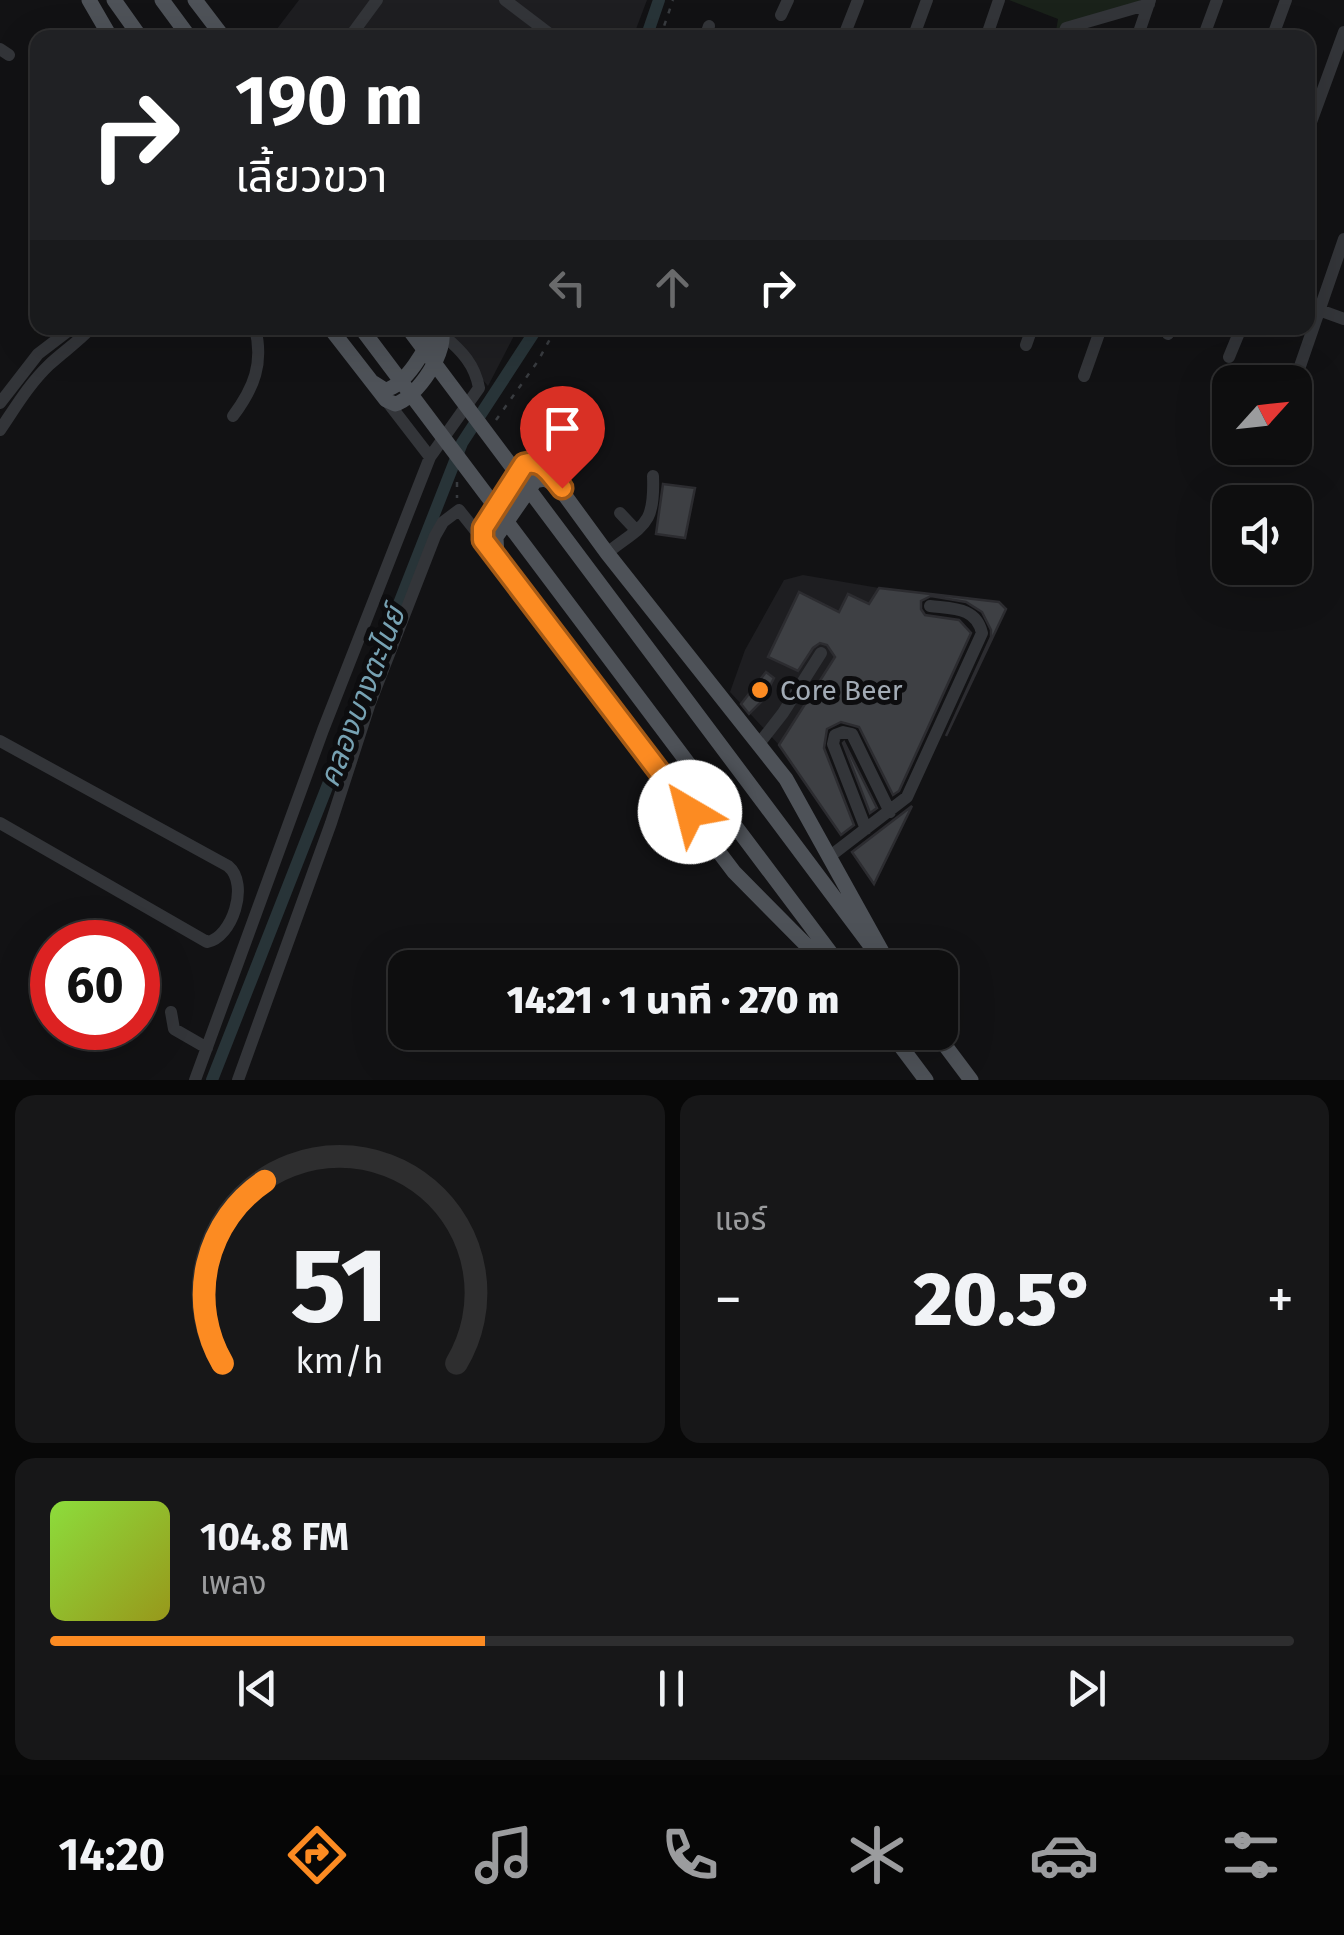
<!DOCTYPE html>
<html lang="th">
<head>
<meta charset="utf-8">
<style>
	body { margin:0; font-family:"Fira Sans","Noto Sans Thai",sans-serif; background:#171718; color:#f1f3f6; height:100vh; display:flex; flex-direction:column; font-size:38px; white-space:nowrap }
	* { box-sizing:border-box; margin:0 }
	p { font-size:32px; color:#9b9c9e }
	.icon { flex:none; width:55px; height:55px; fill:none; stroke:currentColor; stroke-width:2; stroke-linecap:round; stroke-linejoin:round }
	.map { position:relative; height:1080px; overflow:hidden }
	.panel { display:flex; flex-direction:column; gap:15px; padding:15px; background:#080808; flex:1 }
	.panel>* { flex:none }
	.top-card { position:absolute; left:30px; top:30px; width:1285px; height:305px; border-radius:20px; box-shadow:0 10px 40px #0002,0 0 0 2px #2e2e2f; background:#202124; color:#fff; overflow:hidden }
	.needle { width:65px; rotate:63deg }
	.buttons { position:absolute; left:1212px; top:365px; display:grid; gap:20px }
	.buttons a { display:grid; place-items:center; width:100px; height:100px; border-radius:20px; background:#0e0e0f; box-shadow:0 10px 40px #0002,0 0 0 2px #2e2e2f; font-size:50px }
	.speed { position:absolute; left:30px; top:920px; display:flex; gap:20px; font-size:50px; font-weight:700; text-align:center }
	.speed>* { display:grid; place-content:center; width:130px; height:130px; border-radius:50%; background:#0e0e0f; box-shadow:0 10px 40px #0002,0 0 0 2px #2e2e2f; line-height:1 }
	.speed .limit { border:15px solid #d22; background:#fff; color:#111 }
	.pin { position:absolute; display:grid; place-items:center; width:85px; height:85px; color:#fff; margin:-102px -42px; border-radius:50% 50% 50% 0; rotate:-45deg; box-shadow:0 0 10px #0007 }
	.pin .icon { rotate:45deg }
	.me { position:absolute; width:110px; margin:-55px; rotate:323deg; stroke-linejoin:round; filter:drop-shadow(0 0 8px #0008) }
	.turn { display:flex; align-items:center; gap:35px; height:210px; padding:0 40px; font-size:45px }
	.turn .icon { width:130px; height:130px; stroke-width:2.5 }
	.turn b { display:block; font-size:70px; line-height:85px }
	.lanes { display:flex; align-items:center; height:95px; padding:0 40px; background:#0003; justify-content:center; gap:50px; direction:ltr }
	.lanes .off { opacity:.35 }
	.big { font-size:75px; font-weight:800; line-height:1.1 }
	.panel .widget { flex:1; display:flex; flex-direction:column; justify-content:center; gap:15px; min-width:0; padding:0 35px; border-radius:20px; background:#171718 }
	.panel .dial { align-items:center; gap:0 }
	.dial svg { height:260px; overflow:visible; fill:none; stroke:#2e2e2f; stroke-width:7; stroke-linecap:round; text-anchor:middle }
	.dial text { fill:#f1f3f6; stroke:none }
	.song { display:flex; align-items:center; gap:30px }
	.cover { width:120px; height:120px; border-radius:15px; background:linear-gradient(135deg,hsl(90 70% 55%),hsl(60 70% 35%)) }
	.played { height:10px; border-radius:5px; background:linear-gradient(90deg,#fc8b22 35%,#2e2e2f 35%) }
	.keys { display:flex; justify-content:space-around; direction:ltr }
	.heat { display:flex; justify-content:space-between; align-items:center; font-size:55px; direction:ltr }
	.panel .tiles { flex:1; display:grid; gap:15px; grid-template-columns:1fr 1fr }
	.widget:last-child { grid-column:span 2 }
	.trip { position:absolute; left:388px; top:950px; width:570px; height:100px; border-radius:20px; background:#0e0e0f; box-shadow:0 10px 40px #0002,0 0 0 2px #2e2e2f; font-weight:800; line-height:100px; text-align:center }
	.tabs { display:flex; height:160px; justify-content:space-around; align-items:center; background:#060606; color:#9b9c9e }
	.tabs .icon { width:70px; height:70px }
	.tabs .active { color:#fc8b22 }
	.tabs b { font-size:45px; color:#f1f3f6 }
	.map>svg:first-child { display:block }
	.built { fill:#1e1e21 }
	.green { fill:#1a221a }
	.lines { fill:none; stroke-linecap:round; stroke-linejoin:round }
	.canal { stroke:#283438; stroke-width:12 }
	.building { fill:#3e4044; stroke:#2c2c30; stroke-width:2.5 }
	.path { stroke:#393c40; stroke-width:2.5; stroke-dasharray:5 8; stroke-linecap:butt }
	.minor { stroke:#333539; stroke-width:12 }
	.major { stroke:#4e5258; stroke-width:15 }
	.route-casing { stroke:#a45a16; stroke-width:25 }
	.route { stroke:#fc8b22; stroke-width:18 }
	.poi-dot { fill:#fc8b22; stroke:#0d0d0f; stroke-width:4 }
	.labels { text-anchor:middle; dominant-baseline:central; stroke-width:10; stroke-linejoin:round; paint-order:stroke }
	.poi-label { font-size:28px; fill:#a2abb5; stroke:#0d0d0f; text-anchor:start }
	.water-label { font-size:30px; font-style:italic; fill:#77a2b3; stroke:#0d0d0f }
</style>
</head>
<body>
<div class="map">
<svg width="1344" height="1080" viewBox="0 0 1344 1080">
	<rect width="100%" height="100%" fill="#121214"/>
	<path class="built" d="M299 0H647L633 37 270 38Z
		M438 328H518L488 386Z
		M803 575 879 588 779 745 730 692 745 650 784 580Z"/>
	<path class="green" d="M1009 0H1140L1137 8 1056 31 1058 19Z"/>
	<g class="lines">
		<path class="canal" d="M646 38 659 0
			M212 1080 462 443 537 328"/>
	</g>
	<path class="building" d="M663 484 695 488 685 538 656 534Z
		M879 588 999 602 1006 609 946 736 991 637V630L982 612 966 602 931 596 921 601V609L925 615 959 620 971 633 899 791 893 795 859 727 841 722 827 729 824 748 854 825 841 835 779 745 835 657 827 645 820 643 813 648 798 671 768 657 799 592 839 612 848 594 869 604Z
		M766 672 774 678 762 701 749 714 741 704Z
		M844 742 877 808 870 813 843 743Z
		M912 806 874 884 852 852Z"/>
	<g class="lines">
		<path class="path" d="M660 38 673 0
			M496 420 538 361 556 328
			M457 482V498"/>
		<path class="minor" d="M505 0 555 38
			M781 15 788 0
			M845 33 858 0
			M349 38 377 0
			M705 38 709 26
			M913 38 927 0
			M986 38 999 0
			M1062 38 1066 28 1149 4
			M1137 38 1150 0
			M1203 38 1217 0
			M1272 38 1286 0
			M0 49 9 55
			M1310 125 1344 32
			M1308 306 1344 319
			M1168 334 1171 328
			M1026 345 1032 328
			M1229 357 1241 328
			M1298 372 1344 239
			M1084 376 1101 328
			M386 400 430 457
			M0 403 38 354 72 328
			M233 416C254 388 264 363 255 328
			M0 430C15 408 29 384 49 365 63 352 78 342 91 328
			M620 513 636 530
			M607 553C644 524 655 526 653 476
			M0 741 228 866C250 884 232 938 207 942L0 823
			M758 745 783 713 821 653
			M866 829 833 744 835 735 843 732 852 734 890 812
			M829 857 907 797 982 633C976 607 953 609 930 606
			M171 1012 174 1029 207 1048
			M195 1080 323 730 430 457 479 388C475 365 462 351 444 336
			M238 1080 331 823 370 703 435 536 443 522 459 510 483 540"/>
		<path class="major" d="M89 0 111 38
			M114 0 141 38
			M162 0 190 38
			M195 0 224 38
			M330 328 386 400 395 404C416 399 451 348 440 328
			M361 328 842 968
			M408 328 870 945
			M374 383 385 390C405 386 428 348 433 328
			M497 558 496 537 535 481 545 479 559 487
			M829 968 734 872 483 540V528L524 464 534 461 542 464 607 553 786 779 891 968
			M890 1032 926 1080
			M935 1032 971 1080"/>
	</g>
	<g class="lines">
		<defs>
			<path id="route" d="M562 488C550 474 543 458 524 464L483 528V540L690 812"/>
		</defs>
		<use href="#route" class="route-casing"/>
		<use href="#route" class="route"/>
	</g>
	<circle class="poi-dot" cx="760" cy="690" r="10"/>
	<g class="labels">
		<g class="poi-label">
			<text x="780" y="690">Core Beer</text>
		</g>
		<g class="water-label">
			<text transform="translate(362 697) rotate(-69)">คลองบางตะไนย์</text>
		</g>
	</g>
</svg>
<div class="buttons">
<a><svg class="needle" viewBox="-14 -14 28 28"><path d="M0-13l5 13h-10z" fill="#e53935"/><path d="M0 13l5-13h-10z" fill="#9b9c9e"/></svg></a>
<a><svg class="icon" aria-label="sound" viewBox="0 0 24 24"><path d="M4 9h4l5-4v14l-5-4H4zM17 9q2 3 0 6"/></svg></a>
</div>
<div class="speed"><div class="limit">60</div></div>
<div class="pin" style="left:562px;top:488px;background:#d93025"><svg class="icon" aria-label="arrive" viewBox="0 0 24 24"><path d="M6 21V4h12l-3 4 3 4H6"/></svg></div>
<svg class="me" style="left:690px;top:812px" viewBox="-20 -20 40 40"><circle r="19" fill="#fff"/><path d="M0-13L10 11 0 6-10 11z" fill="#fc8b22"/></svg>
<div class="trip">14:21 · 1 นาที · 270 m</div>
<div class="top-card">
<div class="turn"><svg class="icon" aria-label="right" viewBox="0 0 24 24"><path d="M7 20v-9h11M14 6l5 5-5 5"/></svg><div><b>190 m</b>เลี้ยวขวา</div></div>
<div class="lanes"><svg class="icon off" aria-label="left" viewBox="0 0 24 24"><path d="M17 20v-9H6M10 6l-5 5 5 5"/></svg><svg class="icon off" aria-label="ahead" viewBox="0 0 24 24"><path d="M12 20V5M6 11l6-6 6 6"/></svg><svg class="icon" aria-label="right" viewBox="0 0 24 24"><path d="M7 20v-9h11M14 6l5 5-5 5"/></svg></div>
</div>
</div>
<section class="panel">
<div class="tiles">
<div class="widget dial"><svg viewBox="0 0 100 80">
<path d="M14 69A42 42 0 1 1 86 69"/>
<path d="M14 69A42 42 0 0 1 27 13" stroke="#fc8b22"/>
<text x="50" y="56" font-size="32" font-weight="700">51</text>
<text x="50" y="72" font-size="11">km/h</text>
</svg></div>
<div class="widget"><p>แอร์</p>
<div class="heat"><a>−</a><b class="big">20.5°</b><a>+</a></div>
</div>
<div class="widget">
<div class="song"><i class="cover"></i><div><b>104.8 FM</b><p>เพลง</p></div></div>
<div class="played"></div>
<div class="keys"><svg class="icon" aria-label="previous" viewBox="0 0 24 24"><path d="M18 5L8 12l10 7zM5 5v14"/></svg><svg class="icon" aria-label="pause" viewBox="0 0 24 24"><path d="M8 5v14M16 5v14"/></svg><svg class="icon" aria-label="next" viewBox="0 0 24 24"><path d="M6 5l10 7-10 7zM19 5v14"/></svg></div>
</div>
</div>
</section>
<nav class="tabs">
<b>14:20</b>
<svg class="icon active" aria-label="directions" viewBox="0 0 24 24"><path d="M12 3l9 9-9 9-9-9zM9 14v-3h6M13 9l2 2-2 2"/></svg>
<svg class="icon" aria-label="music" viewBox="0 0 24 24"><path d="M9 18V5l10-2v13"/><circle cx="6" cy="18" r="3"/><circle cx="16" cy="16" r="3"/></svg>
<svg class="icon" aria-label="phone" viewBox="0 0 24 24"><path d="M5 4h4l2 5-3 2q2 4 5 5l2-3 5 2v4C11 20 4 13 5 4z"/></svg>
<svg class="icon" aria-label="climate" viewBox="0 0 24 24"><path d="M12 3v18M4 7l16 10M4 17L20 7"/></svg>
<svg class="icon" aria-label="car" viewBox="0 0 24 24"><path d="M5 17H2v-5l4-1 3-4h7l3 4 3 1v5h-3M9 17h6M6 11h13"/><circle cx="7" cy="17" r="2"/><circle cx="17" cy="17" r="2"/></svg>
<svg class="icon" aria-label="filters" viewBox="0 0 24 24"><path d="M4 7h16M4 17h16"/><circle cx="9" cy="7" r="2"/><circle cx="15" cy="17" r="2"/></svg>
</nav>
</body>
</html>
